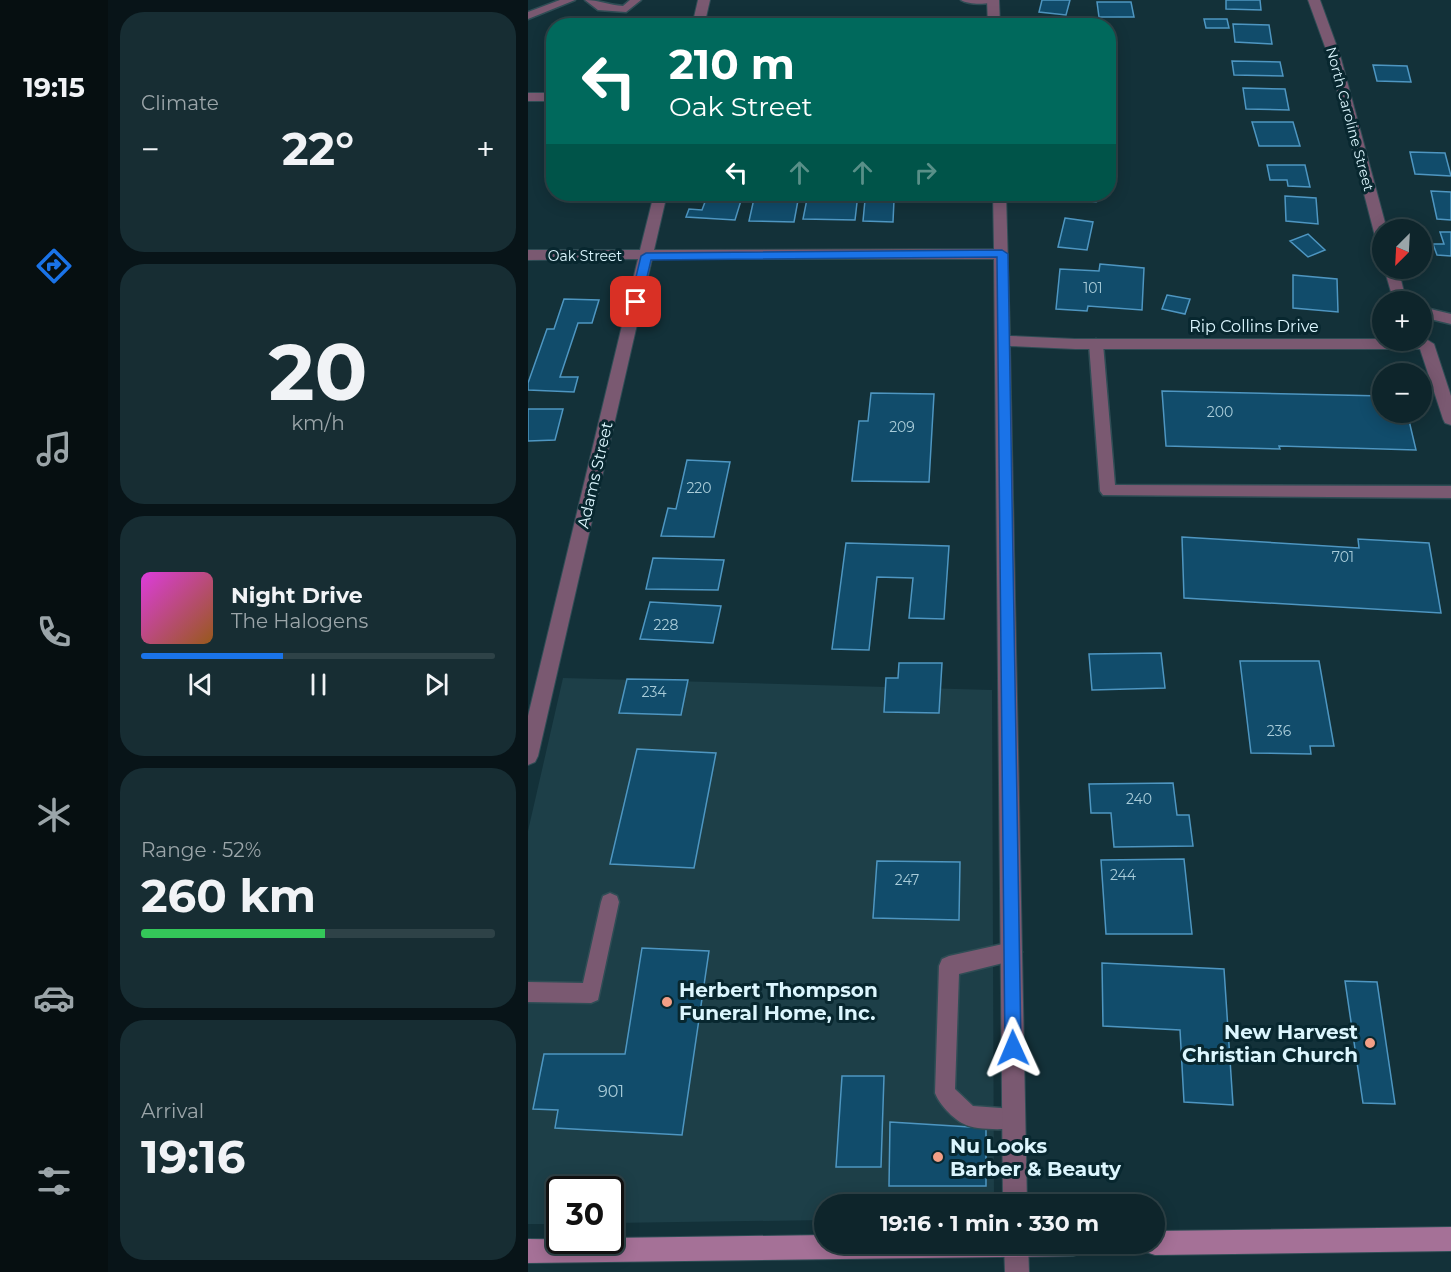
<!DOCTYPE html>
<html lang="en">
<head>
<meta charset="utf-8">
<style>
	body { margin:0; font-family:Montserrat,sans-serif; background:#172d33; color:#f1f3f6; height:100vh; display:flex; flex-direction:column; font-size:22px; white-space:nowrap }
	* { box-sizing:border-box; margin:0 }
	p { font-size:20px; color:#9ba5a9 }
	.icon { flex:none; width:33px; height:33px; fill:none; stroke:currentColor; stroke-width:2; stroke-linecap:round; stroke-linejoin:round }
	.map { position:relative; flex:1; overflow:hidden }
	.side { display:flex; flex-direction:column; gap:12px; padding:12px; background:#081418; width:420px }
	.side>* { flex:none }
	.guide { position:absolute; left:18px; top:18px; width:570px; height:183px; border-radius:24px; box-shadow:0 3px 15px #0003,0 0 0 2px #2e4247; background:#00695c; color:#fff; overflow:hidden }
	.needle { width:39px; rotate:204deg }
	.fabs { position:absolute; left:844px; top:219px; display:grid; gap:12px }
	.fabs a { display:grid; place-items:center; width:60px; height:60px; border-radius:50%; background:#0e252b; box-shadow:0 3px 15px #0003,0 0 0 2px #2e4247; font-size:30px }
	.speed { position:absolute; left:18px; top:1176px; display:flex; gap:12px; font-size:30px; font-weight:700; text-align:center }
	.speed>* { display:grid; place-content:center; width:78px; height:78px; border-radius:50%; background:#0e252b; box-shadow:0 3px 15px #0003,0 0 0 2px #2e4247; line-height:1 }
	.speed .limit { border:3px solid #111; border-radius:9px; background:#fff; color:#111 }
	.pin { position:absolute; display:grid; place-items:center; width:51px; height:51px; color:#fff; margin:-26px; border-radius:12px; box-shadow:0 3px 9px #0006 }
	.me { position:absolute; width:66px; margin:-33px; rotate:359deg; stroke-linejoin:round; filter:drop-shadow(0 0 4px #0008) }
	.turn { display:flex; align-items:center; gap:21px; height:126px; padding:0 24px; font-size:27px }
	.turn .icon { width:78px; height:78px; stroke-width:2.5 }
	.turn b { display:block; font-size:42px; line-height:51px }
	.lanes { display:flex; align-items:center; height:57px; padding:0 24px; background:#0003; justify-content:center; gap:30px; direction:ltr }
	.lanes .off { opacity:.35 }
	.big { font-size:45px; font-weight:700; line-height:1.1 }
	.side .tile { flex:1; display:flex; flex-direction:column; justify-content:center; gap:9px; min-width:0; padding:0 21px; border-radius:24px; background:#172d33 }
	.side .dial { align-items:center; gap:0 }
	.dial b { font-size:78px; line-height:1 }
	.song { display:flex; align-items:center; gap:18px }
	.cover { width:72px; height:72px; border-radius:9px; background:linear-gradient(135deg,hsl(300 70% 55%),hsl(30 70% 35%)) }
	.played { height:6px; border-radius:3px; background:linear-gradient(90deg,#1a73e8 40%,#2e4247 40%) }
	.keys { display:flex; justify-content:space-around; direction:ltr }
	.heat { display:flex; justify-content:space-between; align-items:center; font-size:33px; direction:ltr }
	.charge { height:9px; border-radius:4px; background:linear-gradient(90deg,#34c759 52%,#2e4247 0) }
	.trip { position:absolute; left:286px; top:1194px; width:351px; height:60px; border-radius:30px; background:#0e252b; box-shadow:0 3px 15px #0003,0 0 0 2px #2e4247; font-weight:700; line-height:60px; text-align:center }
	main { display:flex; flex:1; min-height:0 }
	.menu { display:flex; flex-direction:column; width:108px; justify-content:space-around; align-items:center; background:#060f11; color:#9ba5a9 }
	.menu .icon { width:42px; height:42px }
	.menu .on { color:#1a73e8 }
	.menu b { font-size:27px; color:#f1f3f6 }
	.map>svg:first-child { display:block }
	.built { fill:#1d3f48 }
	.building { fill:#114c6b; stroke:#4e96c1; stroke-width:1.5 }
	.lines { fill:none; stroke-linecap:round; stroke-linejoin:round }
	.lane-casing { stroke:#2f4d55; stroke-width:3 }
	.street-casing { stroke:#2f4d55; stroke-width:2 }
	.secondary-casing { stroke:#2f4d55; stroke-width:2 }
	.lane { fill:#7a5971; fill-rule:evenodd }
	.street { fill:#7a5971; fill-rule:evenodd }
	.secondary { fill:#a57197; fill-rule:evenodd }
	.route { fill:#1a73e8; stroke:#114b97; stroke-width:1.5 }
	.poi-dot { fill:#f39f86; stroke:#08272f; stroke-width:2 }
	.labels { text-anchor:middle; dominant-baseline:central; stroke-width:6; stroke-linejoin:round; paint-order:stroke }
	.far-street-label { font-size:14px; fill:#dcf6fe; stroke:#08272f }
	.number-label { font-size:14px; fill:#a9ccd9 }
	.street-label { font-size:16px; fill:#dcf6fe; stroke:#08272f }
	.near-number-label { font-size:16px; fill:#a9ccd9 }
	.near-poi-label { font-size:20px; font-weight:bold; fill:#dcf6fe; stroke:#08272f; text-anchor:start }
</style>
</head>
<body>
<main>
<nav class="menu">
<b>19:15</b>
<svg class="icon on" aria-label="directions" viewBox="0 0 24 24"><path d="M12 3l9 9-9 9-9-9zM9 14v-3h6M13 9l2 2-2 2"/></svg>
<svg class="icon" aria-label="music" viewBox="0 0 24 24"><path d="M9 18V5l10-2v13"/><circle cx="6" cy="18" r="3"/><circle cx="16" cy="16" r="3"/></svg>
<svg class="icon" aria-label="phone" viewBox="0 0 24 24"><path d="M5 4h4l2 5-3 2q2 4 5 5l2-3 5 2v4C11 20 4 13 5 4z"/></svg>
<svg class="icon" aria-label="climate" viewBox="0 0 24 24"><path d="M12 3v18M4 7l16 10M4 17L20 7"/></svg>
<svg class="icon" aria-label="car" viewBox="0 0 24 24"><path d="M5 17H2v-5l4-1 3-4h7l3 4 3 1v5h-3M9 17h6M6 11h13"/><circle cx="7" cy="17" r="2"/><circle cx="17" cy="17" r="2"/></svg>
<svg class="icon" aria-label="filters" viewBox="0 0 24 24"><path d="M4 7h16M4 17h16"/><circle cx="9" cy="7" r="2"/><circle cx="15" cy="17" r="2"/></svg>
</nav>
<section class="side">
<div class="tile"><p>Climate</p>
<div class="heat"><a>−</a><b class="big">22°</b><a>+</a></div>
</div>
<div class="tile dial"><b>20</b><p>km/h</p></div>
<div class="tile">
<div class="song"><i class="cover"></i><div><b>Night Drive</b><p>The Halogens</p></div></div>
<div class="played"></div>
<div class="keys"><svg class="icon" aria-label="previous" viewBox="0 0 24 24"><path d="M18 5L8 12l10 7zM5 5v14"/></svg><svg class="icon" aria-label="pause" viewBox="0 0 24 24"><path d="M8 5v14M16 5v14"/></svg><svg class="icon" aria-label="next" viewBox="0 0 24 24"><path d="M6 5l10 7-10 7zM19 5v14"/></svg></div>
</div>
<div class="tile"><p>Range · 52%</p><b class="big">260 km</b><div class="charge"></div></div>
<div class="tile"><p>Arrival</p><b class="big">19:16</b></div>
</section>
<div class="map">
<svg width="923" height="1272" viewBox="0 0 923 1272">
	<rect width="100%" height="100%" fill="#133139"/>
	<path class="built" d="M35 678 464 690 466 1204H297V1220L83 1223 82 1190H32L31 1224H0V831Z"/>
	<path class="building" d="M514 0H542L538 15 511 12Z
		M698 0H732L733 10 698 9Z
		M569 2H603L606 17H571Z
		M220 17 269 18 268 26H218Z
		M387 17 407 21 403 26H381Z
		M676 19H699L701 28H678Z
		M514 20 547 23V26H513Z
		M705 24 741 25 744 44 707 42Z
		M704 61 752 62 755 76 706 75Z
		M845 65 879 66 883 82 849 81Z
		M715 88 757 89 761 110 718 109Z
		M724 122H765L772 146H731Z
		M882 152 917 153 923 176 887 174Z
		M739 165H777L782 187 760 186 759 180H742Z
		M903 191 923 192V220L909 219Z
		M180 194H215L207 220 158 217 161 209 174 210Z
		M227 194 271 195 266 222 221 221Z
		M280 194H330L327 220 275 219Z
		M530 194H568V202L530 201Z
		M757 196 788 198 790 224 758 221Z
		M337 200H366L365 222 335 221Z
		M537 218 565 222 559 250 530 247Z
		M912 232H923V256L909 255 905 244H916Z
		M780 234 797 250 780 257 762 241Z
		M572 264 616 268 614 310 560 306 559 311 528 309 532 269 571 271Z
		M765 275 809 279 810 312 765 308Z
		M639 295 662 299 657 314 634 309Z
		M36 299 71 300 64 323H50L32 377H50L46 392 0 390V383L19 329H26Z
		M634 391 855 396V412H879L888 450 751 446 752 449 638 446Z
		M343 393 406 394 401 482 324 481 331 421H340Z
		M0 409H35L27 440 0 441Z
		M159 460 202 462 186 537 133 536 140 508 148 509Z
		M654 537 831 548 830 539 901 543 913 613 656 598Z
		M318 543 421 546 416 619 381 618 385 578 349 577 341 650 304 649Z
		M125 558 196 560 190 590 118 589Z
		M122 602 193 606 185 643 112 639Z
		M633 653 637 688 564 690 561 654Z
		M712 661H791L806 746H782L783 754 723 753Z
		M371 663H414L411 713 356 712 358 678H370Z
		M99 679 160 680 153 715 91 713Z
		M109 749 188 753 166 868 82 864Z
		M645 783 649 815H661L665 846 586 847 583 813H563L561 784Z
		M656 859 664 934H578L573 860Z
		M349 861 432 862 431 920 345 918Z
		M114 948 181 951 154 1135 27 1128 30 1110 5 1109 16 1054H97Z
		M574 963 696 969 705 1105 656 1102 652 1030 575 1026Z
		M817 981 849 982 867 1104 835 1103Z
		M314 1076H356L353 1167H308Z
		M362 1122 458 1128V1186H361Z"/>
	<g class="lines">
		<defs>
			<path id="lane" d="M32 0H47L0 19V12Z
				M57 0C71 0 81 5 95 6L102 0H113L98 12 70 10Z
				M433 0H470C462 5 441 5 433 0Z
				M894 307 923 314V324L894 317Z
				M568 339 575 344 587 485 923 486V498L575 495 572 491 561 344Z
				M82 893 89 896 91 902 70 1000 63 1003 0 1002V982L55 983 73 902 75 896Z
				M484 942 491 945 494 952 491 959 431 974 427 1089 445 1106 486 1109 493 1112 496 1119 493 1126C483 1131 446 1130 436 1124 425 1119 411 1104 407 1093L411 966 414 959 421 956Z"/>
			<path id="street" d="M170 0H182L176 26H164Z
				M459 0H471L472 26H460Z
				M780 0H792L812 55 859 230H855V245L848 240 800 55Z
				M0 93H26V101H0Z
				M126 194H139L126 250 466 249 465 194H478L482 336 547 339H898L906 344 923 396V425L917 423 915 419 892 349H547L482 346 499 1204H475L466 259H124L10 756 7 762 0 765V716L110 259 0 260V250H112Z
				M856 268H870L877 296 875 299H865Z
				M476 1244H500L501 1272H477Z"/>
			<path id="secondary" d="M923 1227V1251L627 1255 618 1252 615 1244H627V1231Z
				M297 1235V1244H557L554 1253 545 1256 0 1263V1239L82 1240V1238Z"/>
		</defs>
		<use href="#lane" class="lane-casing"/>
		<use href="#street" class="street-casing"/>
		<use href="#secondary" class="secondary-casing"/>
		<use href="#lane" class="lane"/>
		<use href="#street" class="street"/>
		<use href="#secondary" class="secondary"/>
	</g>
	<path class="route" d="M474 250 480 254 493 1048 491 1054 485 1056 479 1054 477 1048 469 257 123 260 113 302 108 305 102 302 113 256 118 253Z"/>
	<g class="poi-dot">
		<circle cx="139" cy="1002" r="6"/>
		<circle cx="842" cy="1043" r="6"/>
		<circle cx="410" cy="1157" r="6"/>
	</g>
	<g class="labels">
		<g class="far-street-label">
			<text transform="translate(822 119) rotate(75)">North Caroline Street</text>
			<text x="57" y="256">Oak Street</text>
		</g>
		<g class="number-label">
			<text x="565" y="288">101</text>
			<text x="692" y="412">200</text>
			<text x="374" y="427">209</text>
			<text x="171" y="488">220</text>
			<text x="815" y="557">701</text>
			<text x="138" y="625">228</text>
			<text x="126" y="692">234</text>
			<text x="751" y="731">236</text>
			<text x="611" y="799">240</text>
			<text x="595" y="875">244</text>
			<text x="379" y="880">247</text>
		</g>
		<g class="street-label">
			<text x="726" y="326">Rip Collins Drive</text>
			<text transform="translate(67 475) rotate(-77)">Adams Street</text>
		</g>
		<g class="near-number-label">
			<text x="83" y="1091">901</text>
		</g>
		<g class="near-poi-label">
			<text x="151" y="990">Herbert Thompson<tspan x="151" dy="23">Funeral Home, Inc.</tspan></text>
			<text x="830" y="1032" text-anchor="end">New Harvest<tspan x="830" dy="23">Christian Church</tspan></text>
			<text x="422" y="1146">Nu Looks<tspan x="422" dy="23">Barber &amp; Beauty</tspan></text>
		</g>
	</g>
</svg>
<div class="fabs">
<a><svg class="needle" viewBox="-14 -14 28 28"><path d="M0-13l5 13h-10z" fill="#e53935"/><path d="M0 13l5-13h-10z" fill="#9ba5a9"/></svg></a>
<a>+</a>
<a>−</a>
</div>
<div class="speed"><div class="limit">30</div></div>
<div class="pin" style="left:108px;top:302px;background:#d93025"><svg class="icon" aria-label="arrive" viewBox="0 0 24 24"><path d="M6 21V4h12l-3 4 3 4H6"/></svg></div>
<svg class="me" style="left:485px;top:1048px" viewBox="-20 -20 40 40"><path d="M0-17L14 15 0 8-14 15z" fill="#1a73e8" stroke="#fff" stroke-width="4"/></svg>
<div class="trip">19:16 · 1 min · 330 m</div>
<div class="guide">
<div class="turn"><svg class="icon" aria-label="left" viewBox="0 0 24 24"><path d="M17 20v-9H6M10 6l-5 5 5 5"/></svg><div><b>210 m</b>Oak Street</div></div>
<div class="lanes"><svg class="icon" aria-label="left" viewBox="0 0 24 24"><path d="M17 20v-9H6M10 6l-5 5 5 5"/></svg><svg class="icon off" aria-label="ahead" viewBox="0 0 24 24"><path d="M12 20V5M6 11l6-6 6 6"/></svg><svg class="icon off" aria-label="ahead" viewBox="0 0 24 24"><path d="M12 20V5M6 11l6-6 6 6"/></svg><svg class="icon off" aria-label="right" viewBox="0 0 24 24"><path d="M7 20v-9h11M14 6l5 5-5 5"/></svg></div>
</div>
</div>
</main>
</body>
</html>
